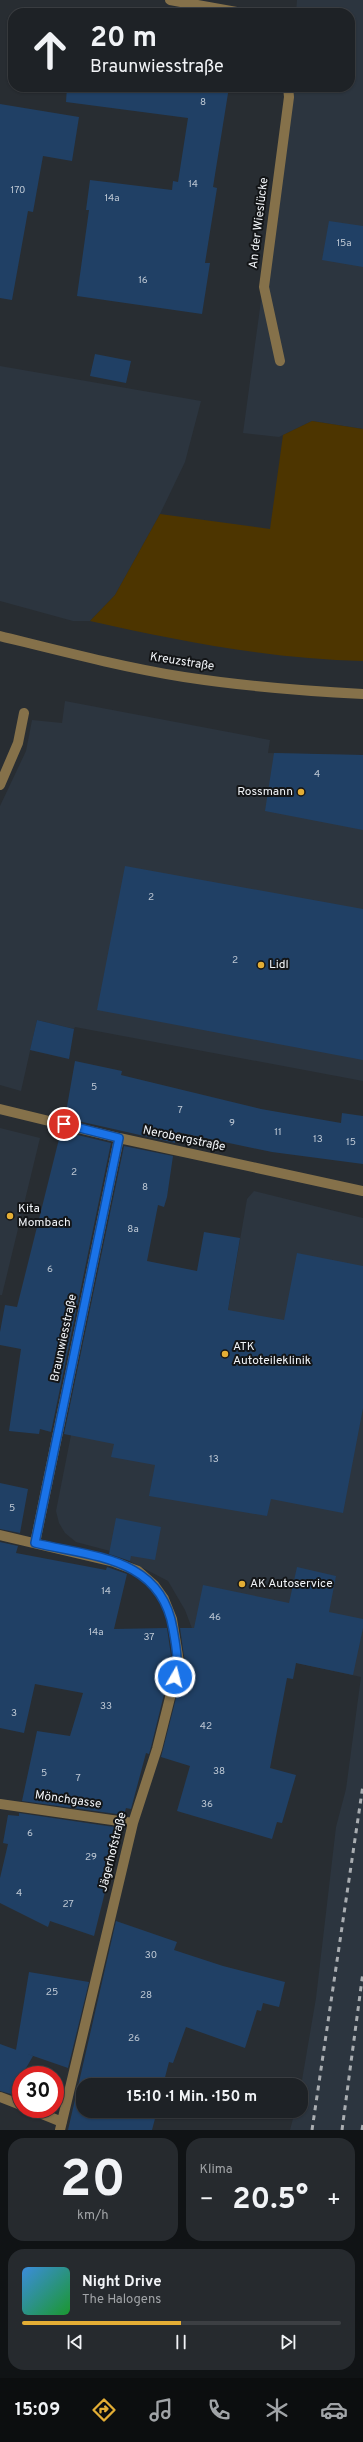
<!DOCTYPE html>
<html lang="de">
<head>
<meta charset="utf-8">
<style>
	body { margin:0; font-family:Overpass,sans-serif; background:#262a2e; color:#f1f3f6; height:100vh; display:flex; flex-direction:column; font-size:15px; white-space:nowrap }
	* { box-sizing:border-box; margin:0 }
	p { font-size:13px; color:#a1a4a7 }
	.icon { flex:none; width:22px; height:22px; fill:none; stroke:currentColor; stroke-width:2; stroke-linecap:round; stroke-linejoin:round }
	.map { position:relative; height:2130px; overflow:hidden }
	.drawer { display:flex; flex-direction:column; gap:8px; padding:8px; background:#101315; flex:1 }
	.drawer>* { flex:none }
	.banner { position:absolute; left:8px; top:8px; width:347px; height:84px; border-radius:16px; box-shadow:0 1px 3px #0004,0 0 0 1px #3c3f43; background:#1e2226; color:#f1f3f6; overflow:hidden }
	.speed { position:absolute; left:12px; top:2066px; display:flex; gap:8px; font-size:20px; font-weight:700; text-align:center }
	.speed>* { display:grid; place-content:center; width:52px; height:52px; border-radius:50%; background:#1e2226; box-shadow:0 1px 3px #0004,0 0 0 1px #3c3f43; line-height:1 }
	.speed .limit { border:6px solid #d22; background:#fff; color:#111 }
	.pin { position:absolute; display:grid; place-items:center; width:34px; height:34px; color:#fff; margin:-17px; border:2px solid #fff; border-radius:50%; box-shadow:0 1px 4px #0007 }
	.me { position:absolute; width:44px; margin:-22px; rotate:8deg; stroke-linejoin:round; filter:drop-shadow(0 0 3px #0008) }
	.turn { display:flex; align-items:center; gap:14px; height:84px; padding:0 16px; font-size:18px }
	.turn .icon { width:52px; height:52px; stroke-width:2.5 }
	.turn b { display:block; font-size:28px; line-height:34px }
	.big { font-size:30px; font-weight:700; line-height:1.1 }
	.drawer .widget { flex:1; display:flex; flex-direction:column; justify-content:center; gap:6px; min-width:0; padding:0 14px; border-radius:16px; background:#262a2e }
	.drawer .dial { align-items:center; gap:0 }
	.dial b { font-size:52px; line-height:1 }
	.song { display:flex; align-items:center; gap:12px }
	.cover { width:48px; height:48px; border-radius:6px; background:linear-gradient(135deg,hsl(210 70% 55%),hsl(130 70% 35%)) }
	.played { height:4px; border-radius:2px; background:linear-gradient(90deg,#e4ae35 50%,#3c3f43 50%) }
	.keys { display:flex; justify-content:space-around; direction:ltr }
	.heat { display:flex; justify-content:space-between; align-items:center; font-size:22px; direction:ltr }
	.drawer .tiles { flex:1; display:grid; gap:8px; grid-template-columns:1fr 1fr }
	.widget:last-child { grid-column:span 2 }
	.trip { position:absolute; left:76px; top:2078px; width:232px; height:40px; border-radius:16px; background:#1e2226; box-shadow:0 1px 3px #0004,0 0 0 1px #3c3f43; font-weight:700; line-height:40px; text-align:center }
	.menu { display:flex; height:64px; justify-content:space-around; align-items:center; background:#0c0e0f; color:#a1a4a7 }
	.menu .icon { width:28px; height:28px }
	.menu .current { color:#e4ae35 }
	.menu b { font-size:18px; color:#f1f3f6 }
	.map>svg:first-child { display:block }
	.built { fill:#2c353f }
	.green { fill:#4d3500 }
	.building { fill:#204065 }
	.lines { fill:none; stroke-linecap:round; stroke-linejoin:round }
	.minor { stroke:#85714a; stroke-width:10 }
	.rail { stroke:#a9adb1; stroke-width:3; stroke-dasharray:5 5; stroke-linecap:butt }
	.route-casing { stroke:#114b97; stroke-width:10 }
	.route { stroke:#1a73e8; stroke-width:7 }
	.poi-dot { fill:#e4ae35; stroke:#131517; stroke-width:1.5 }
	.labels { text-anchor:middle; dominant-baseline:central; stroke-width:4; stroke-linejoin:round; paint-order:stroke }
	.number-label { font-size:10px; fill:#bec8d4 }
	.street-label { font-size:12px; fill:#f2f5f9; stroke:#131517 }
	.poi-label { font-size:12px; fill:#f2f5f9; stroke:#131517; text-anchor:start }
</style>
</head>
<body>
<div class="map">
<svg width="363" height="2130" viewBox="0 0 363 2130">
	<rect width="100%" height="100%" fill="#282d32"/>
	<path class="built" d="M297 0H363V429L312 421 279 437 243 433 290 87H350V13H296Z
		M0 366 201 401 185 462 160 514 115 595 90 621H73L0 601Z
		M65 701 270 740 268 753 363 755V1081L75 1027 74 1029 37 1020 21 1091 0 1085V806L26 751 32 720 62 723Z
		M0 1128 40 1138 2 1295H0Z
		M254 1191 363 1218V2130H290L295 2111H301V2086L316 1998 336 1827 346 1789 361 1677 195 1641 196 1639 185 1610 168 1581 110 1551 76 1542 65 1533 59 1523 56 1511 71 1435 228 1310 247 1199Z"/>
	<path class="green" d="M312 421 363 429V661C272 659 178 641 90 621L115 595 160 514 270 529 283 435Z"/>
	<path class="building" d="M67 87H229L213 187 217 188 205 263H210L202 314 77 296 89 210H86L90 180 172 190 173 181 178 182 188 118 66 102Z
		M0 104 79 117 72 161 43 156 33 212 28 211 12 300 0 298Z
		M329 221 363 226V267L322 260Z
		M95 354 131 361 126 383 90 376Z
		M274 753 363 755V830L265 811Z
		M125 866 363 909V1060L97 1010Z
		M37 1020 74 1029 69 1059 30 1050Z
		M75 1061 122 1071 121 1075 261 1109 341 1123 342 1113 363 1116V1164L272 1152 177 1132 175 1143 65 1118Z
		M61 1131 111 1143 51 1432 40 1429 39 1434 9 1431 21 1349 0 1345V1332L5 1305 17 1307Z
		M124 1146 173 1156 167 1197 164 1207 158 1205 147 1261 197 1271 204 1232 240 1238 228 1310 284 1320 297 1253 363 1266V1408L343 1513 271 1499 267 1516 149 1496 155 1465 111 1457 114 1444 64 1434Z
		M0 1483 28 1489 20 1533 0 1529Z
		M116 1518 161 1527 155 1560 131 1556 130 1561 109 1554Z
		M0 1542 18 1546 16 1553 106 1570 107 1567 127 1574 114 1629 167 1628 172 1662 151 1747 149 1754 146 1753 131 1809 126 1808 124 1815 22 1801 37 1731 70 1736 83 1693 35 1684 24 1733 0 1728Z
		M297 1567 336 1576 329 1612 363 1619V1628L353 1675 296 1663 293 1679 287 1678 270 1768 296 1775 282 1823 277 1822 272 1839 177 1811 190 1766 161 1757 185 1663 180 1628H194L203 1585 289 1603Z
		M19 1813 121 1828 94 1936 50 1921 48 1927 0 1903V1878L8 1844 3 1843 8 1815 19 1816Z
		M116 1921 177 1942 174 1950 223 1966 285 1982 279 2007 263 2003 261 2011 257 2010 245 2048 186 2027 173 2063 169 2062 163 2085H83V2111H157L152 2130H68Z
		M29 1972 89 1982 68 2068 16 2050Z
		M0 2044 33 2056 11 2094 0 2091Z"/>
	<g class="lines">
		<path class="minor" d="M170 0 242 13
			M280 361 264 287 289 97 288 87
			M0 636C61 651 122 667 184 677 243 686 303 691 363 694
			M0 785 18 743 24 713
			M0 1109 119 1138 363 1191
			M0 1535 114 1562 138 1571 154 1585 164 1599 172 1619 179 1662 157 1749 133 1823 60 2130
			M35 1543 119 1138
			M0 1804 133 1823
			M0 2097 21 2105
			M30 2109 62 2122"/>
		<path class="rail" d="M312 2130 363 1785
			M342 2130 363 1972
			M362 2130 363 2124"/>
	</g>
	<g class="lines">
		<defs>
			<path id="route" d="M64 1124 119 1138 35 1543C93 1557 161 1557 173 1629 176 1646 179 1660 175 1677"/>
		</defs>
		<use href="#route" class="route-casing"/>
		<use href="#route" class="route"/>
	</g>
	<g class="poi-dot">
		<circle cx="301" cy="792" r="4"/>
		<circle cx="261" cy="965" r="4"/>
		<circle cx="10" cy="1216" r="4"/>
		<circle cx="225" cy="1354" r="4"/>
		<circle cx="242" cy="1584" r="4"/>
	</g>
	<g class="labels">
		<g class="number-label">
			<text x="203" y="102">8</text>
			<text x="193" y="184">14</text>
			<text x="18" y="190">170</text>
			<text x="112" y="198">14a</text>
			<text x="344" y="243">15a</text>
			<text x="143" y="280">16</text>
			<text x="317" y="774">4</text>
			<text x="151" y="897">2</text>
			<text x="235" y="960">2</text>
			<text x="94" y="1087">5</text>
			<text x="180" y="1110">7</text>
			<text x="232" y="1123">9</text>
			<text x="278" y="1132">11</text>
			<text x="318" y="1139">13</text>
			<text x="351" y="1142">15</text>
			<text x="74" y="1172">2</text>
			<text x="145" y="1187">8</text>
			<text x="133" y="1229">8a</text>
			<text x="50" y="1269">6</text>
			<text x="214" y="1459">13</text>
			<text x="12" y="1508">5</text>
			<text x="106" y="1591">14</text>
			<text x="215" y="1617">46</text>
			<text x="96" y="1632">14a</text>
			<text x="149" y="1637">37</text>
			<text x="106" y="1706">33</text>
			<text x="14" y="1713">3</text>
			<text x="206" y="1726">42</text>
			<text x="219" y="1771">38</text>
			<text x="44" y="1773">5</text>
			<text x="78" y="1778">7</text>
			<text x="207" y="1804">36</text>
			<text x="30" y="1833">6</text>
			<text x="91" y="1857">29</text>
			<text x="19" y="1893">4</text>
			<text x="68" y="1904">27</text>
			<text x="151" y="1955">30</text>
			<text x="52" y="1992">25</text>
			<text x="146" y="1995">28</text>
			<text x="134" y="2038">26</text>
		</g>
		<g class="street-label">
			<text transform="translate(259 223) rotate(-83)">An der Wieslücke</text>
			<text transform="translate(182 662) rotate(9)">Kreuzstraße</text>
			<text transform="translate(184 1139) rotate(12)">Nerobergstraße</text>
			<text transform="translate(64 1338) rotate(-78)">Braunwiesstraße</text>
			<text transform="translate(68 1800) rotate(8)">Mönchgasse</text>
			<text transform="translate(113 1852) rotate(-76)">Jägerhofstraße</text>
		</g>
		<g class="poi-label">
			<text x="293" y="792" text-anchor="end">Rossmann</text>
			<text x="269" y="965">Lidl</text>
			<text x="18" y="1209">Kita<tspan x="18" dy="14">Mombach</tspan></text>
			<text x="233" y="1347">ATK<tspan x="233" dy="14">Autoteileklinik</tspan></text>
			<text x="250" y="1584">AK Autoservice</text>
		</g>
	</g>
</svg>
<div class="speed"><div class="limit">30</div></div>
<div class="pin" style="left:64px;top:1124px;background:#d93025"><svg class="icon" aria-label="arrive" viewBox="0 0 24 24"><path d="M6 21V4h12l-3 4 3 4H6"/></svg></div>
<svg class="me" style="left:175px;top:1677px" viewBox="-20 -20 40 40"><circle r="17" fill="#1a73e8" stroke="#fff" stroke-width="3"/><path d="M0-11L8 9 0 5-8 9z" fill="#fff"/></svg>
<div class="trip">15:10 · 1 Min. · 150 m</div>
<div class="banner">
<div class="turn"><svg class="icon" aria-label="ahead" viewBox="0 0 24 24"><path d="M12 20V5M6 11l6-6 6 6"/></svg><div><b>20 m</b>Braunwiesstraße</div></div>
</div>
</div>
<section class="drawer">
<div class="tiles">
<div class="widget dial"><b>20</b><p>km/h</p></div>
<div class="widget"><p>Klima</p>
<div class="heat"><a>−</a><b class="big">20.5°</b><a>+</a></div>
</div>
<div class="widget">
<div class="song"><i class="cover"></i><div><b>Night Drive</b><p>The Halogens</p></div></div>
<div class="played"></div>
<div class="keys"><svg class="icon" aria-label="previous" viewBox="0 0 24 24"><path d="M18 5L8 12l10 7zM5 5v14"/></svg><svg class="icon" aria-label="pause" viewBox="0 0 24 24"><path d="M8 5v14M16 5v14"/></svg><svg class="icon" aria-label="next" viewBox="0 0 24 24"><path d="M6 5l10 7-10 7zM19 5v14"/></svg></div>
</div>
</div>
</section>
<nav class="menu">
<b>15:09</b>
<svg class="icon current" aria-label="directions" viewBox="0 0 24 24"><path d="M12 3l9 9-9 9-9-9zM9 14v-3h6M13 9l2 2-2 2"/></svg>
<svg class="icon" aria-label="music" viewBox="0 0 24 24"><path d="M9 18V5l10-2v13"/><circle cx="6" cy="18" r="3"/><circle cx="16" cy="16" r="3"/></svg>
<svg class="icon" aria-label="phone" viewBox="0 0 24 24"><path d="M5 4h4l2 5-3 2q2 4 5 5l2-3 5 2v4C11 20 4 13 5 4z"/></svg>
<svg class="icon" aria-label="climate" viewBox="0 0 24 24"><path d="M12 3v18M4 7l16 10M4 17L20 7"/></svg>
<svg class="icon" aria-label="car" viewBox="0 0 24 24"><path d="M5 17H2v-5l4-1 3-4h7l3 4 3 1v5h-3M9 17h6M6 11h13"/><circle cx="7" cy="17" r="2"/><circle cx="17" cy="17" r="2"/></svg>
</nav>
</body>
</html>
